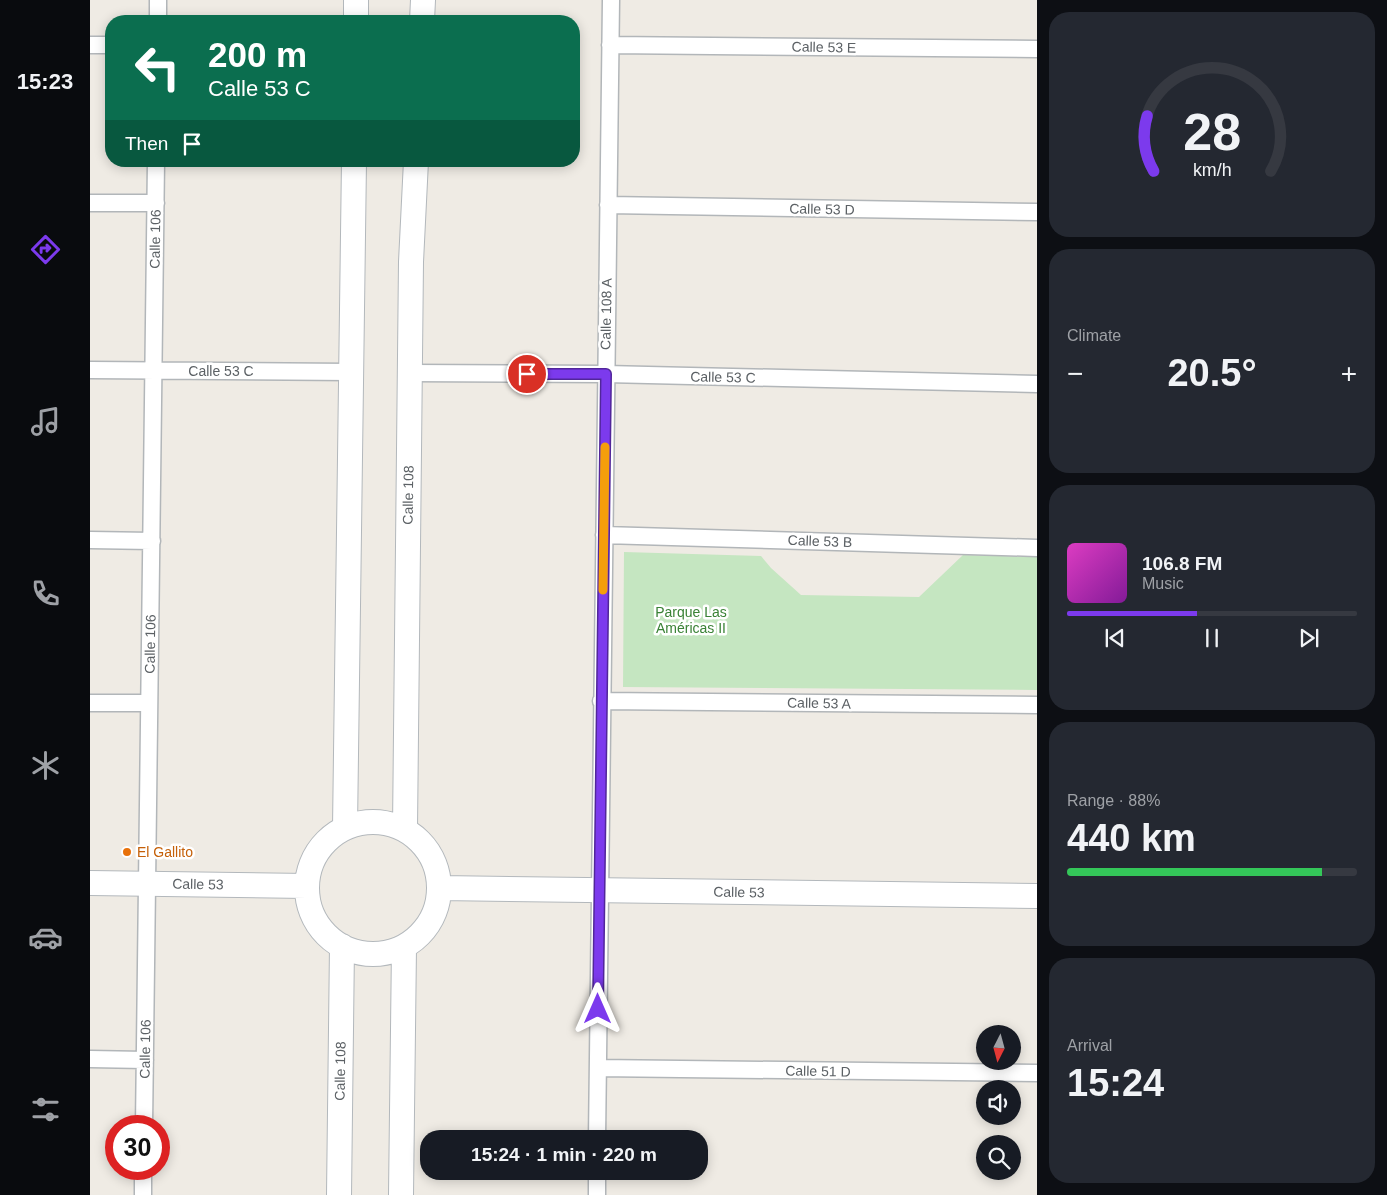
<!DOCTYPE html>
<html lang="en">
<head>
<meta charset="utf-8">
<style>
	body { margin:0; font-family:Arial,sans-serif; background:#242831; color:#f1f3f6; height:100vh; display:flex; flex-direction:column; font-size:19px; white-space:nowrap }
	* { box-sizing:border-box; margin:0 }
	p { font-size:16px; color:#9ea1a6 }
	.icon { flex:none; width:28px; height:28px; fill:none; stroke:currentColor; stroke-width:2; stroke-linecap:round; stroke-linejoin:round }
	.map { position:relative; flex:1; overflow:hidden }
	.drawer { display:flex; flex-direction:column; gap:12px; padding:12px; background:#0d0f14; width:350px }
	.drawer>* { flex:none }
	.guide { position:absolute; left:15px; top:15px; width:475px; height:152px; border-radius:20px; box-shadow:0 2px 12px #0003; background:#0b6e4f; color:#fff; overflow:hidden }
	.needle { width:32px; rotate:186deg }
	.fabs { position:absolute; left:886px; top:1025px; display:grid; gap:10px }
	.fabs a { display:grid; place-items:center; width:45px; height:45px; border-radius:50%; background:#171b24; box-shadow:0 2px 12px #0003; font-size:25px }
	.speed { position:absolute; left:15px; top:1115px; display:flex; gap:10px; font-size:25px; font-weight:700; text-align:center }
	.speed>* { display:grid; place-content:center; width:65px; height:65px; border-radius:50%; background:#171b24; box-shadow:0 2px 12px #0003; line-height:1 }
	.speed .limit { border:8px solid #d22; background:#fff; color:#111 }
	.pin { position:absolute; display:grid; place-items:center; width:42px; height:42px; color:#fff; margin:-21px; border:2px solid #fff; border-radius:50%; box-shadow:0 1px 5px #0007 }
	.me { position:absolute; width:55px; margin:-28px; rotate:0deg; stroke-linejoin:round; filter:drop-shadow(0 0 4px #0008) }
	.turn { display:flex; align-items:center; gap:18px; height:105px; padding:0 20px; font-size:22px }
	.turn .icon { width:65px; height:65px; stroke-width:2.5 }
	.turn b { display:block; font-size:35px; line-height:42px }
	.then { display:flex; align-items:center; height:48px; padding:0 20px; background:#0003; gap:10px; font-size:19px }
	.big { font-size:38px; font-weight:700; line-height:1.1 }
	.drawer .card { flex:1; display:flex; flex-direction:column; justify-content:center; gap:8px; min-width:0; padding:0 18px; border-radius:20px; background:#242831 }
	.drawer .dial { align-items:center; gap:0 }
	.dial svg { height:130px; overflow:visible; fill:none; stroke:#363941; stroke-width:7; stroke-linecap:round; text-anchor:middle }
	.dial text { fill:#f1f3f6; stroke:none }
	.song { display:flex; align-items:center; gap:15px }
	.cover { width:60px; height:60px; border-radius:8px; background:linear-gradient(135deg,hsl(310 70% 55%),hsl(290 70% 35%)) }
	.played { height:5px; border-radius:2px; background:linear-gradient(90deg,#7c3aed 45%,#363941 45%) }
	.keys { display:flex; justify-content:space-around; direction:ltr }
	.heat { display:flex; justify-content:space-between; align-items:center; font-size:28px; direction:ltr }
	.charge { height:8px; border-radius:4px; background:linear-gradient(90deg,#34c759 88%,#363941 0) }
	.trip { position:absolute; left:330px; top:1130px; width:288px; height:50px; border-radius:20px; background:#171b24; box-shadow:0 2px 12px #0003; font-weight:700; line-height:50px; text-align:center }
	main { display:flex; flex:1; min-height:0 }
	.tab-bar { display:flex; flex-direction:column; width:90px; justify-content:space-around; align-items:center; background:#090b0e; color:#9ea1a6 }
	.tab-bar .icon { width:35px; height:35px }
	.tab-bar .selected { color:#7c3aed }
	.tab-bar b { font-size:22px; color:#f1f3f6 }
	.map>svg:first-child { display:block }
	.green { fill:#c5e6c1 }
	.lines { fill:none; stroke-linecap:round; stroke-linejoin:round }
	.minor-casing { stroke:#b2b6b9; stroke-width:19 }
	.secondary-casing { stroke:#b3b8bc; stroke-width:26 }
	.minor { stroke:#fff; stroke-width:16 }
	.secondary { stroke:#fff; stroke-width:24 }
	.route-casing { stroke:#51269a; stroke-width:12 }
	.route { stroke:#7c3aed; stroke-width:9 }
	.slow { stroke:#f59e0b; stroke-width:9 }
	.food-dot { fill:#e8710a; stroke:#fff; stroke-width:2 }
	.labels { text-anchor:middle; dominant-baseline:central; stroke-width:5; stroke-linejoin:round; paint-order:stroke }
	.street-label { font-size:14px; fill:#5c6165; stroke:#fff }
	.park-label { font-size:14px; fill:#3a8236; stroke:#fff }
	.food-label { font-size:14px; fill:#c56008; stroke:#fff; text-anchor:start }
</style>
</head>
<body>
<main>
<nav class="tab-bar">
<b>15:23</b>
<svg class="icon selected" aria-label="directions" viewBox="0 0 24 24"><path d="M12 3l9 9-9 9-9-9zM9 14v-3h6M13 9l2 2-2 2"/></svg>
<svg class="icon" aria-label="music" viewBox="0 0 24 24"><path d="M9 18V5l10-2v13"/><circle cx="6" cy="18" r="3"/><circle cx="16" cy="16" r="3"/></svg>
<svg class="icon" aria-label="phone" viewBox="0 0 24 24"><path d="M5 4h4l2 5-3 2q2 4 5 5l2-3 5 2v4C11 20 4 13 5 4z"/></svg>
<svg class="icon" aria-label="climate" viewBox="0 0 24 24"><path d="M12 3v18M4 7l16 10M4 17L20 7"/></svg>
<svg class="icon" aria-label="car" viewBox="0 0 24 24"><path d="M5 17H2v-5l4-1 3-4h7l3 4 3 1v5h-3M9 17h6M6 11h13"/><circle cx="7" cy="17" r="2"/><circle cx="17" cy="17" r="2"/></svg>
<svg class="icon" aria-label="filters" viewBox="0 0 24 24"><path d="M4 7h16M4 17h16"/><circle cx="9" cy="7" r="2"/><circle cx="15" cy="17" r="2"/></svg>
</nav>
<div class="map">
<svg width="947" height="1195" viewBox="0 0 947 1195">
	<rect width="100%" height="100%" fill="#efebe4"/>
	<path class="green" d="M534 552 671 556 681 568 711 595 829 597 873 555 947 557V690L533 687Z"/>
	<g class="lines">
		<defs>
			<path id="minor" d="M68 21V0
				M0 45H21
				M520 45 947 49
				M0 203H66
				M518 205 947 212
				M0 370 261 372
				M320 373 516 374 947 384
				M514 535 947 548
				M0 540 62 541
				M511 701 947 705
				M0 703H59
				M0 1059 55 1060
				M508 1068 947 1073
				M54 1126 66 161
				M507 1139 521 0
				M53 1195V1169
				M507 1195V1171"/>
			<path id="secondary" d="M266 21V0
				M332 21 333 0
				M217 888a66 66 0 1 1 132 0a66 66 0 1 1-132 0Z
				M255 828 264 161
				M315 829 321 262 326 161
				M0 883 217 886
				M350 888 947 896
				M249 1195 252 946
				M311 1195 314 947"/>
		</defs>
		<use href="#minor" class="minor-casing"/>
		<use href="#secondary" class="secondary-casing"/>
		<use href="#minor" class="minor"/>
		<use href="#secondary" class="secondary"/>
	</g>
	<g class="lines">
		<defs>
			<path id="route" d="M437 374H516L508 1009"/>
		</defs>
		<use href="#route" class="route-casing"/>
		<use href="#route" class="route"/>
		<path class="slow" d="M513 590 515 447"/>
	</g>
	<circle class="food-dot" cx="37" cy="852" r="5"/>
	<g class="labels">
		<g class="street-label">
			<text transform="translate(734 47) rotate(1)">Calle 53 E</text>
			<text transform="translate(732 209) rotate(1)">Calle 53 D</text>
			<text transform="translate(65 239) rotate(-89)">Calle 106</text>
			<text transform="translate(516 314) rotate(-89)">Calle 108 A</text>
			<text x="131" y="371">Calle 53 C</text>
			<text transform="translate(633 377) rotate(1)">Calle 53 C</text>
			<text transform="translate(318 495) rotate(-89)">Calle 108</text>
			<text transform="translate(730 541) rotate(2)">Calle 53 B</text>
			<text transform="translate(60 644) rotate(-89)">Calle 106</text>
			<text transform="translate(729 703) rotate(1)">Calle 53 A</text>
			<text transform="translate(108 884) rotate(1)">Calle 53</text>
			<text transform="translate(649 892) rotate(1)">Calle 53</text>
			<text transform="translate(55 1049) rotate(-89)">Calle 106</text>
			<text transform="translate(250 1071) rotate(-89)">Calle 108</text>
			<text transform="translate(728 1071) rotate(1)">Calle 51 D</text>
		</g>
		<g class="park-label">
			<text x="601" y="612">Parque Las<tspan x="601" dy="16">Américas II</tspan></text>
		</g>
		<g class="food-label">
			<text x="47" y="852">El Gallito</text>
		</g>
	</g>
</svg>
<div class="fabs">
<a><svg class="needle" viewBox="-14 -14 28 28"><path d="M0-13l5 13h-10z" fill="#e53935"/><path d="M0 13l5-13h-10z" fill="#9ea1a6"/></svg></a>
<a><svg class="icon" aria-label="sound" viewBox="0 0 24 24"><path d="M4 9h4l5-4v14l-5-4H4zM17 9q2 3 0 6"/></svg></a>
<a><svg class="icon" aria-label="search" viewBox="0 0 24 24"><circle cx="10" cy="10" r="6"/><path d="M15 15l6 6"/></svg></a>
</div>
<div class="speed"><div class="limit">30</div></div>
<div class="pin" style="left:437px;top:374px;background:#d93025"><svg class="icon" aria-label="arrive" viewBox="0 0 24 24"><path d="M6 21V4h12l-3 4 3 4H6"/></svg></div>
<svg class="me" style="left:508px;top:1009px" viewBox="-20 -20 40 40"><path d="M0-17L14 15 0 8-14 15z" fill="#7c3aed" stroke="#fff" stroke-width="4"/></svg>
<div class="trip">15:24 · 1 min · 220 m</div>
<div class="guide">
<div class="turn"><svg class="icon" aria-label="left" viewBox="0 0 24 24"><path d="M17 20v-9H6M10 6l-5 5 5 5"/></svg><div><b>200 m</b>Calle 53 C</div></div>
<div class="then">Then<svg class="icon" aria-label="arrive" viewBox="0 0 24 24"><path d="M6 21V4h12l-3 4 3 4H6"/></svg></div>
</div>
</div>
<section class="drawer">
<div class="card dial"><svg viewBox="0 0 100 80">
<path d="M14 69A42 42 0 1 1 86 69"/>
<path d="M14 69A42 42 0 0 1 10 35" stroke="#7c3aed"/>
<text x="50" y="56" font-size="32" font-weight="700">28</text>
<text x="50" y="72" font-size="11">km/h</text>
</svg></div>
<div class="card"><p>Climate</p>
<div class="heat"><a>−</a><b class="big">20.5°</b><a>+</a></div>
</div>
<div class="card">
<div class="song"><i class="cover"></i><div><b>106.8 FM</b><p>Music</p></div></div>
<div class="played"></div>
<div class="keys"><svg class="icon" aria-label="previous" viewBox="0 0 24 24"><path d="M18 5L8 12l10 7zM5 5v14"/></svg><svg class="icon" aria-label="pause" viewBox="0 0 24 24"><path d="M8 5v14M16 5v14"/></svg><svg class="icon" aria-label="next" viewBox="0 0 24 24"><path d="M6 5l10 7-10 7zM19 5v14"/></svg></div>
</div>
<div class="card"><p>Range · 88%</p><b class="big">440 km</b><div class="charge"></div></div>
<div class="card"><p>Arrival</p><b class="big">15:24</b></div>
</section>
</main>
</body>
</html>
